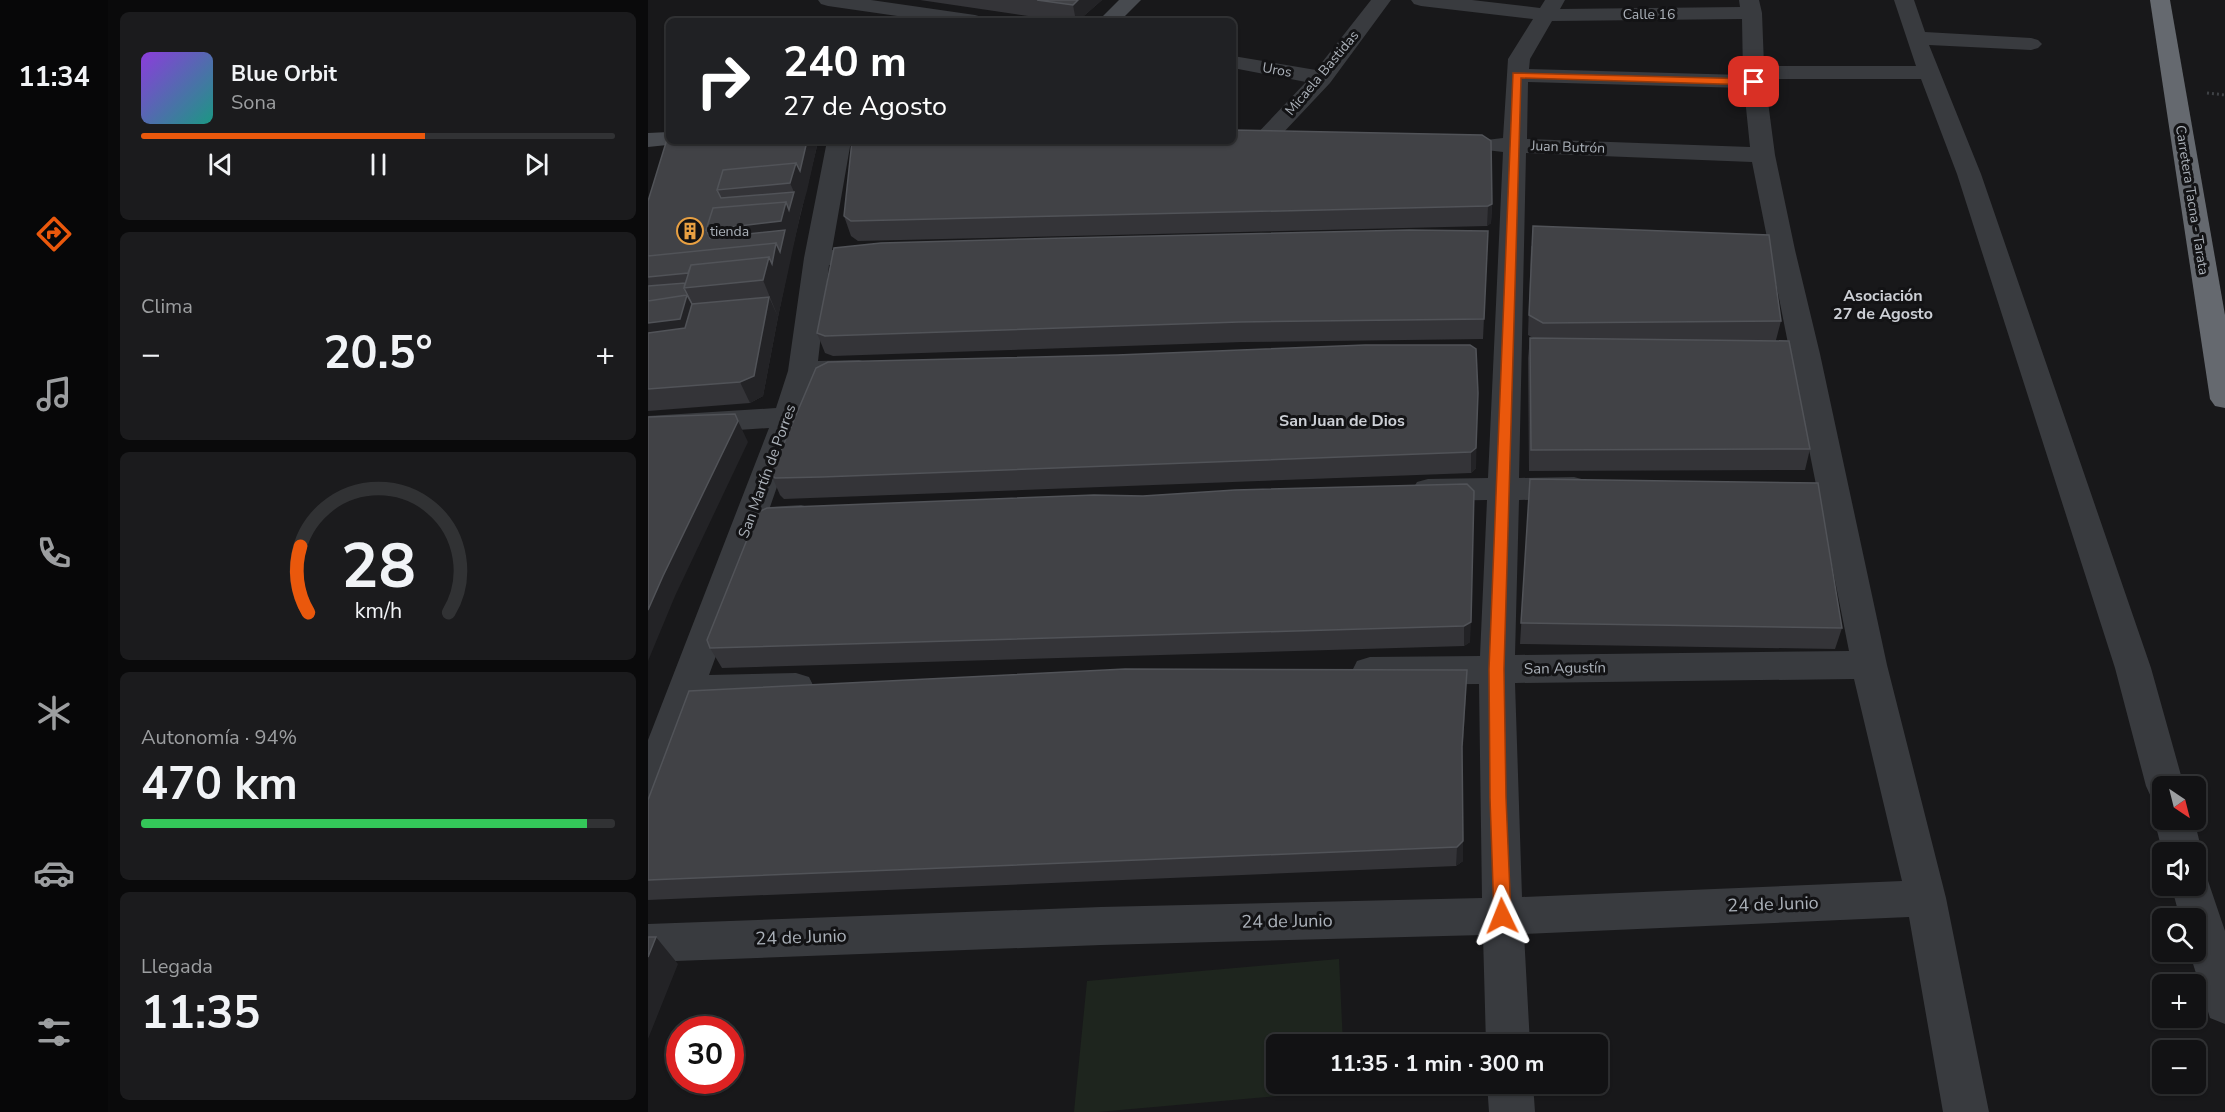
<!DOCTYPE html>
<html lang="es">
<head>
<meta charset="utf-8">
<style>
	body { margin:0; font-family:"Nunito Sans",sans-serif; background:#1b1b1d; color:#f1f3f6; height:100vh; display:flex; flex-direction:column; font-size:22px; white-space:nowrap }
	* { box-sizing:border-box; margin:0 }
	p { font-size:20px; color:#9c9ea0 }
	.icon { flex:none; width:33px; height:33px; fill:none; stroke:currentColor; stroke-width:2; stroke-linecap:round; stroke-linejoin:round }
	.map { position:relative; flex:1; overflow:hidden }
	.panel { display:flex; flex-direction:column; gap:12px; padding:12px; background:#0a0a0b; width:540px }
	.panel>* { flex:none }
	.hud { position:absolute; left:18px; top:18px; width:570px; height:126px; border-radius:9px; box-shadow:0 2px 4px #0004,0 0 0 2px #313234; background:#202124; color:#fff; overflow:hidden }
	.needle { width:39px; rotate:145deg }
	.controls { position:absolute; left:1504px; top:776px; display:grid; gap:12px }
	.controls a { display:grid; place-items:center; width:54px; height:54px; border-radius:9px; background:#121214; box-shadow:0 2px 4px #0004,0 0 0 2px #313234; font-size:30px }
	.speed { position:absolute; left:18px; top:1016px; display:flex; gap:12px; font-size:30px; font-weight:700; text-align:center }
	.speed>* { display:grid; place-content:center; width:78px; height:78px; border-radius:50%; background:#121214; box-shadow:0 2px 4px #0004,0 0 0 2px #313234; line-height:1 }
	.speed .limit { border:9px solid #d22; background:#fff; color:#111 }
	.pin { position:absolute; display:grid; place-items:center; width:51px; height:51px; color:#fff; margin:-26px; border-radius:12px; box-shadow:0 3px 9px #0006 }
	.me { position:absolute; width:66px; margin:-33px; rotate:358deg; stroke-linejoin:round; filter:drop-shadow(0 0 4px #0008) }
	.turn { display:flex; align-items:center; gap:21px; height:126px; padding:0 18px; font-size:27px }
	.turn .icon { width:78px; height:78px; stroke-width:2.5 }
	.turn b { display:block; font-size:42px; line-height:51px }
	.big { font-size:45px; font-weight:700; line-height:1.1 }
	.panel .card { flex:1; display:flex; flex-direction:column; justify-content:center; gap:9px; min-width:0; padding:0 21px; border-radius:9px; background:#1b1b1d }
	.panel .dial { align-items:center; gap:0 }
	.dial svg { height:156px; overflow:visible; fill:none; stroke:#313234; stroke-width:7; stroke-linecap:round; text-anchor:middle }
	.dial text { fill:#f1f3f6; stroke:none }
	.song { display:flex; align-items:center; gap:18px }
	.cover { width:72px; height:72px; border-radius:9px; background:linear-gradient(135deg,hsl(270 70% 55%),hsl(170 70% 35%)) }
	.played { height:6px; border-radius:3px; background:linear-gradient(90deg,#ea580c 60%,#313234 60%) }
	.keys { display:flex; justify-content:space-around; direction:ltr }
	.heat { display:flex; justify-content:space-between; align-items:center; font-size:33px; direction:ltr }
	.charge { height:9px; border-radius:4px; background:linear-gradient(90deg,#34c759 94%,#313234 0) }
	.trip { position:absolute; left:618px; top:1034px; width:342px; height:60px; border-radius:9px; background:#121214; box-shadow:0 2px 4px #0004,0 0 0 2px #313234; font-weight:700; line-height:60px; text-align:center }
	main { display:flex; flex:1; min-height:0 }
	.dock { display:flex; flex-direction:column; width:108px; justify-content:space-around; align-items:center; background:#070708; color:#9c9ea0 }
	.dock .icon { width:42px; height:42px }
	.dock .selected { color:#ea580c }
	.dock b { font-size:27px; color:#f1f3f6 }
	.map>svg:first-child { display:block }
	.green { fill:#1e251e }
	.lines { fill:none; stroke-linecap:round; stroke-linejoin:round }
	.path { stroke:#3f4246; stroke-width:3; stroke-dasharray:2 3; stroke-linecap:butt }
	.street { fill:#393b3f; fill-rule:evenodd }
	.secondary { fill:#474a4f; fill-rule:evenodd }
	.highway { fill:#65696f; fill-rule:evenodd }
	.wall { fill:#343438 }
	.shaded-wall { fill:#232326 }
	.building { fill:#414246; stroke:#515358; stroke-width:1.5 }
	.route { fill:#ea580c; stroke:#983908; stroke-width:1.5 }
	.labels { text-anchor:middle; dominant-baseline:central; stroke-width:6; stroke-linejoin:round; paint-order:stroke }
	.far-street-label { font-size:14px; fill:#abb1b9; stroke:#131315 }
	.far-poi-label { font-size:14px; fill:#abb1b9; stroke:#131315; text-anchor:start }
	.street-label { font-size:15px; fill:#abb1b9; stroke:#131315 }
	.neighbourhood-label { font-size:16px; font-weight:bold; fill:#cccfd5; stroke:#131315 }
	.near-street-label { font-size:18px; fill:#abb1b9; stroke:#131315 }
</style>
</head>
<body>
<main>
<nav class="dock">
<b>11:34</b>
<svg class="icon selected" aria-label="directions" viewBox="0 0 24 24"><path d="M12 3l9 9-9 9-9-9zM9 14v-3h6M13 9l2 2-2 2"/></svg>
<svg class="icon" aria-label="music" viewBox="0 0 24 24"><path d="M9 18V5l10-2v13"/><circle cx="6" cy="18" r="3"/><circle cx="16" cy="16" r="3"/></svg>
<svg class="icon" aria-label="phone" viewBox="0 0 24 24"><path d="M5 4h4l2 5-3 2q2 4 5 5l2-3 5 2v4C11 20 4 13 5 4z"/></svg>
<svg class="icon" aria-label="climate" viewBox="0 0 24 24"><path d="M12 3v18M4 7l16 10M4 17L20 7"/></svg>
<svg class="icon" aria-label="car" viewBox="0 0 24 24"><path d="M5 17H2v-5l4-1 3-4h7l3 4 3 1v5h-3M9 17h6M6 11h13"/><circle cx="7" cy="17" r="2"/><circle cx="17" cy="17" r="2"/></svg>
<svg class="icon" aria-label="filters" viewBox="0 0 24 24"><path d="M4 7h16M4 17h16"/><circle cx="9" cy="7" r="2"/><circle cx="15" cy="17" r="2"/></svg>
</nav>
<section class="panel">
<div class="card">
<div class="song"><i class="cover"></i><div><b>Blue Orbit</b><p>Sona</p></div></div>
<div class="played"></div>
<div class="keys"><svg class="icon" aria-label="previous" viewBox="0 0 24 24"><path d="M18 5L8 12l10 7zM5 5v14"/></svg><svg class="icon" aria-label="pause" viewBox="0 0 24 24"><path d="M8 5v14M16 5v14"/></svg><svg class="icon" aria-label="next" viewBox="0 0 24 24"><path d="M6 5l10 7-10 7zM19 5v14"/></svg></div>
</div>
<div class="card"><p>Clima</p>
<div class="heat"><a>−</a><b class="big">20.5°</b><a>+</a></div>
</div>
<div class="card dial"><svg viewBox="0 0 100 80">
<path d="M14 69A42 42 0 1 1 86 69"/>
<path d="M14 69A42 42 0 0 1 10 35" stroke="#ea580c"/>
<text x="50" y="56" font-size="32" font-weight="700">28</text>
<text x="50" y="72" font-size="11">km/h</text>
</svg></div>
<div class="card"><p>Autonomía · 94%</p><b class="big">470 km</b><div class="charge"></div></div>
<div class="card"><p>Llegada</p><b class="big">11:35</b></div>
</section>
<div class="map">
<svg width="1577" height="1112" viewBox="0 0 1577 1112">
	<rect width="100%" height="100%" fill="#18181a"/>
	<path class="green" d="M691 959 695 1044H628V1083H697V1090L450 1112H426L439 981Z"/>
	<g class="lines">
		<path class="path" d="M1559 93 1577 95"/>
		<path class="street" d="M170 0H223L327 15 334 17 337 21H284L180 6 173 4Z
			M723 0H743L682 83 620 149 612 151 604 149 600 144 604 139 658 82 585 68V56L668 70Z
			M763 0H824L892 8 897 0H917L912 9 1092 7 1091 0H1111L1114 13 1116 66H1268L1246 0H1266L1277 32 1383 38 1390 40 1394 44 1390 48 1383 50 1281 45 1333 174 1503 668 1536 786H1515V801L1503 797 1498 786 1467 668 1309 174 1273 79H1117L1127 155 1147 250 1172 354 1239 665 1298 898 1341 1112H1295L1261 917 876 934 882 1044H838L835 935 453 945 0 962V924L453 907 834 898 831 684 722 685 709 681 704 671 709 661 722 657 832 656 839 500 780 501 769 498 764 490 769 482 780 479 840 478 855 152 838 150 834 145 838 140 855 138 860 59 885 19 773 6 766 4ZM1094 19 1095 75 881 69 882 59 904 21ZM880 82 1096 88 1102 147 879 139ZM878 153 1104 162 1201 651 867 655 871 500 926 499 937 496 942 488 937 480 926 477 871 478ZM1206 679 1254 881 874 897 867 683Z
			M179 141H203L184 250 227 248 236 250 240 256 236 262 181 265 170 361 211 360 221 363 225 369 221 375 211 378 166 380 122 507 153 505 164 508 169 516 164 524 153 527 114 530 61 675 148 673 161 677 166 687 161 697 148 701 50 704 14 800 0 805V740L121 428 0 436V416L128 408 140 371 156 258Z
			M1515 806V819H1546L1554 852 1548 864V852H1515V854L1506 819Z
			M1548 869 1557 872 1577 931V1024L1562 1018 1541 951H1548V918H1532L1523 885H1548Z
			M839 1083H885L887 1112H841Z"/>
		<path class="secondary" d="M471 0H493L472 21H450Z
			M21 132V141H31L29 144 0 147V133Z"/>
		<path class="highway" d="M1502 0H1522L1577 315V408L1567 406 1562 399Z"/>
	</g>
	<path class="wall" d="M272 0H454L430 21H414Z
		M21 141 170 142 144 250 130 317 115 396 102 403 0 411V201Z
		M844 204 843 223 839 226 210 241 203 236 196 216Z
		M840 231 835 339 594 342 185 356 177 353 169 333Z
		M883 246 1133 321 1128 340 1162 449 1157 470 881 471 880 358 882 338H885L880 335Z
		M822 345 828 468 823 473 136 499 132 495 123 474 469 355Z
		M882 479 1194 628 1187 649 872 644Z
		M819 484 822 642 816 646 74 668 62 648 495 496Z
		M818 690 814 757 815 861 808 866 0 900V800Z"/>
	<path class="shaded-wall" d="M430 0H454L430 21H428L425 5Z
		M159 141H170L159 191 153 211 140 272 132 251 140 272 130 317 115 280 121 257 126 252 70 258 58 230 138 202 146 192 142 183 148 163Z
		M844 204 843 223 839 226 840 206Z
		M39 295 53 325 0 354V310Z
		M121 297 130 317 115 396 102 403 92 382Z
		M830 393 828 468 823 473V452Z
		M90 421 100 442 27 596 0 661V610L15 576Z
		M823 622 822 642 816 646V626Z
		M819 670 818 690 814 767V747Z
		M815 841V861L808 866 809 847Z
		M8 937 30 964 0 1039V957Z"/>
	<path class="building" d="M389 0H430L425 5Z
		M585 130 834 135 843 141 844 204 840 206 203 221 196 216 204 141H585Z
		M20 136 21 141H159L152 171 148 163 75 170 69 190 73 198 146 192 141 210 138 202 65 208 58 230 62 238 137 230 132 252 128 243 0 256V201Z
		M148 163 142 183 69 190 75 170Z
		M138 202 133 221 58 230 65 208Z
		M885 226 1121 235 1133 321 895 323 881 315Z
		M761 230 840 231 836 319 591 322 177 336 169 333 186 248 233 243 417 238Z
		M128 243 124 264 121 257 43 265 40 273 0 277V256Z
		M121 257 115 280 36 288 43 265Z
		M37 283 36 288 44 304 39 295 0 301V286Z
		M39 295 32 319 0 323V301Z
		M121 297 106 376 92 382 0 389V333L37 328 44 304Z
		M882 338 1141 341 1162 449 883 450Z
		M717 345H822L828 349 830 393 828 448 823 452 174 477 127 478 123 474 168 368 180 362 469 355Z
		M87 414 90 421 15 576 0 610V417Z
		M882 479 1170 483 1194 628 873 623Z
		M819 484 826 491 823 622 816 626 62 648 59 640 110 512 119 508 446 495 495 496 587 490Z
		M477 669 819 670 814 747 815 841 809 847 0 880V800L41 691Z
		M0 937H8L0 957Z"/>
	<path class="route" d="M865 73 1106 79 1111 82 1106 85 873 78 856 669 858 798 863 916 860 921 854 924 848 921 846 916 842 798 841 669Z"/>
	<defs>
		<symbol id="building-ring" viewBox="-11 -11 22 22"><circle r="9.5" fill="#131315" stroke="#e8a042" stroke-width="1.5"/><path d="M-4-6H4V6H1V3H-1V6H-4ZM-2.5-4.3h1.7v1.8h-1.7ZM.8-4.3h1.7v1.8H.8ZM-2.5-1h1.7V.8h-1.7ZM.8-1h1.7V.8H.8Z" fill="#e8a042"/></symbol>
	</defs>
	<g fill-rule="evenodd">
		<use href="#building-ring" x="27" y="216" width="30" height="30"/>
	</g>
	<g class="labels">
		<g class="far-street-label">
			<text x="1001" y="14">Calle 16</text>
			<text transform="translate(629 70) rotate(10)">Uros</text>
			<text transform="translate(674 73) rotate(-50)">Micaela Bastidas</text>
			<text transform="translate(920 147) rotate(2)">Juan Butrón</text>
			<text transform="translate(1544 200) rotate(81)">Carretera Tacna - Tarata</text>
		</g>
		<g class="far-poi-label">
			<text x="62" y="231">tienda</text>
		</g>
		<g class="street-label">
			<text transform="translate(119 471) rotate(-70)">San Martín de Porres</text>
			<text transform="translate(917 668) rotate(-1)">San Agustín</text>
		</g>
		<g class="neighbourhood-label">
			<text x="1235" y="296">Asociación<tspan x="1235" dy="18">27 de Agosto</tspan></text>
			<text x="694" y="421">San Juan de Dios</text>
		</g>
		<g class="near-street-label">
			<text transform="translate(1125 904) rotate(-2)">24 de Junio</text>
			<text transform="translate(639 921) rotate(-1)">24 de Junio</text>
			<text transform="translate(153 937) rotate(-2)">24 de Junio</text>
		</g>
	</g>
</svg>
<div class="controls">
<a><svg class="needle" viewBox="-14 -14 28 28"><path d="M0-13l5 13h-10z" fill="#e53935"/><path d="M0 13l5-13h-10z" fill="#9c9ea0"/></svg></a>
<a><svg class="icon" aria-label="sound" viewBox="0 0 24 24"><path d="M4 9h4l5-4v14l-5-4H4zM17 9q2 3 0 6"/></svg></a>
<a><svg class="icon" aria-label="search" viewBox="0 0 24 24"><circle cx="10" cy="10" r="6"/><path d="M15 15l6 6"/></svg></a>
<a>+</a>
<a>−</a>
</div>
<div class="speed"><div class="limit">30</div></div>
<div class="pin" style="left:1106px;top:82px;background:#d93025"><svg class="icon" aria-label="arrive" viewBox="0 0 24 24"><path d="M6 21V4h12l-3 4 3 4H6"/></svg></div>
<svg class="me" style="left:854px;top:916px" viewBox="-20 -20 40 40"><path d="M0-17L14 15 0 8-14 15z" fill="#ea580c" stroke="#fff" stroke-width="4"/></svg>
<div class="trip">11:35 · 1 min · 300 m</div>
<div class="hud">
<div class="turn"><svg class="icon" aria-label="right" viewBox="0 0 24 24"><path d="M7 20v-9h11M14 6l5 5-5 5"/></svg><div><b>240 m</b>27 de Agosto</div></div>
</div>
</div>
</main>
</body>
</html>
